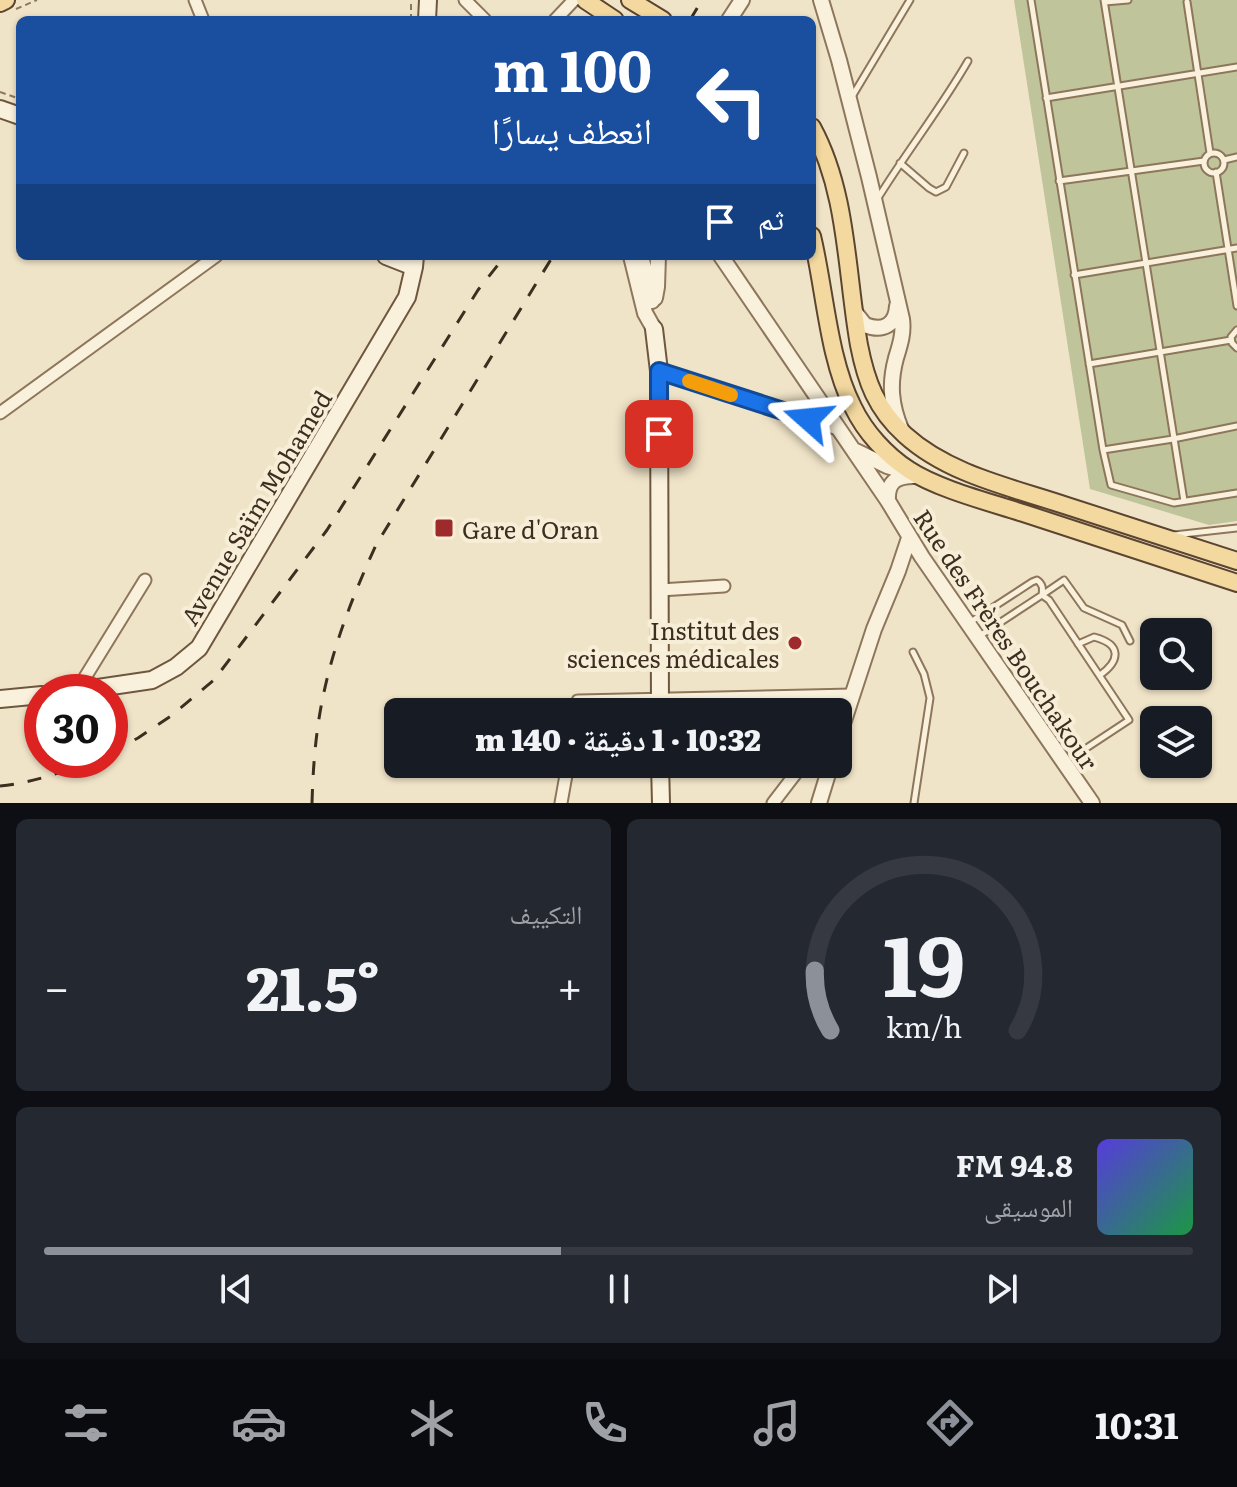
<!DOCTYPE html>
<html lang="ar">
<head>
<meta charset="utf-8">
<style>
	body { margin:0; font-family:Literata,"Noto Naskh Arabic",serif; background:#242831; color:#f1f3f6; direction:rtl; height:100vh; display:flex; flex-direction:column; font-size:30px; white-space:nowrap }
	* { box-sizing:border-box; margin:0 }
	p { font-size:26px; color:#9ea1a6 }
	.icon { flex:none; width:44px; height:44px; fill:none; stroke:currentColor; stroke-width:2; stroke-linecap:round; stroke-linejoin:round }
	.map { position:relative; height:803px; overflow:hidden; direction:ltr }
	.drawer { display:flex; flex-direction:column; gap:16px; padding:16px; background:#0d0f14; flex:1 }
	.drawer>* { flex:none }
	.top-card { position:absolute; left:16px; top:16px; width:800px; height:244px; border-radius:12px; box-shadow:0 2px 6px #0004; direction:rtl; background:#1a4fa0; color:#fff; overflow:hidden }
	.buttons { position:absolute; left:1140px; top:618px; display:grid; gap:16px }
	.buttons a { display:grid; place-items:center; width:72px; height:72px; border-radius:12px; background:#171b24; box-shadow:0 2px 6px #0004; font-size:40px }
	.speed { position:absolute; left:24px; top:674px; display:flex; gap:16px; font-size:40px; font-weight:700; text-align:center }
	.speed>* { display:grid; place-content:center; width:104px; height:104px; border-radius:50%; background:#171b24; box-shadow:0 2px 6px #0004; line-height:1 }
	.speed .limit { border:12px solid #d22; background:#fff; color:#111 }
	.pin { position:absolute; display:grid; place-items:center; width:68px; height:68px; color:#fff; margin:-34px; border-radius:16px; box-shadow:0 4px 12px #0006 }
	.me { position:absolute; width:88px; margin:-44px; rotate:288deg; stroke-linejoin:round; filter:drop-shadow(0 0 6px #0008) }
	.turn { display:flex; align-items:center; gap:28px; height:168px; padding:0 32px; font-size:36px }
	.turn .icon { width:104px; height:104px; stroke-width:2.5 }
	.turn b { display:block; font-size:56px; line-height:68px }
	.then { display:flex; align-items:center; height:76px; padding:0 32px; background:#0003; gap:16px; font-size:30px }
	.big { font-size:60px; font-weight:800; line-height:1.1 }
	.drawer .card { flex:1; display:flex; flex-direction:column; justify-content:center; gap:12px; min-width:0; padding:0 28px; border-radius:12px; background:#242831 }
	.drawer .dial { align-items:center; gap:0 }
	.dial svg { height:208px; overflow:visible; fill:none; stroke:#363941; stroke-width:7; stroke-linecap:round; text-anchor:middle }
	.dial text { fill:#f1f3f6; stroke:none }
	.song { display:flex; align-items:center; gap:24px }
	.cover { width:96px; height:96px; border-radius:12px; background:linear-gradient(135deg,hsl(250 70% 55%),hsl(140 70% 35%)) }
	.played { height:8px; border-radius:4px; background:linear-gradient(90deg,#8c9099 45%,#363941 45%) }
	.keys { display:flex; justify-content:space-around; direction:ltr }
	.heat { display:flex; justify-content:space-between; align-items:center; font-size:44px; direction:ltr }
	.drawer .tiles { flex:1; display:grid; gap:16px; grid-template-columns:1fr 1fr }
	.card:last-child { grid-column:span 2 }
	.trip { position:absolute; left:384px; top:698px; width:468px; height:80px; border-radius:12px; background:#171b24; box-shadow:0 2px 6px #0004; font-weight:800; line-height:80px; text-align:center; direction:rtl }
	.dock { display:flex; height:128px; justify-content:space-around; align-items:center; background:#090b0e; color:#9ea1a6 }
	.dock .icon { width:56px; height:56px }
	.dock .current { color:#8c9099 }
	.dock b { font-size:36px; color:#f1f3f6 }
	.map>svg:first-child { display:block }
	.cemetery { fill:#bfc49a }
	.lines { fill:none; stroke-linecap:round; stroke-linejoin:round }
	.service-casing { stroke:#8d765c; stroke-width:9 }
	.minor-casing { stroke:#8d765c; stroke-width:15 }
	.tertiary-casing { stroke:#8d765c; stroke-width:18 }
	.secondary-casing { stroke:#6f573f; stroke-width:20 }
	.primary-casing { stroke:#5b4430; stroke-width:20 }
	.path { stroke:#8d765c; stroke-width:2; stroke-dasharray:6 4; stroke-linecap:butt }
	.service { stroke:#faf1dc; stroke-width:5 }
	.minor { stroke:#faf1dc; stroke-width:11 }
	.tertiary { stroke:#faf1dc; stroke-width:14 }
	.secondary { stroke:#faf1dc; stroke-width:16 }
	.primary { stroke:#f3d9a0; stroke-width:16 }
	.rail { stroke:#3d2e20; stroke-width:3; stroke-dasharray:14 14; stroke-linecap:butt }
	.route-casing { stroke:#114b97; stroke-width:20 }
	.route { stroke:#1a73e8; stroke-width:14 }
	.slow { stroke:#f59e0b; stroke-width:14 }
	.poi-dot { fill:#9e2a2b; stroke:#f7eed8; stroke-width:3 }
	.labels { text-anchor:middle; dominant-baseline:central; stroke-width:8; stroke-linejoin:round; paint-order:stroke }
	.street-label { font-size:24px; fill:#3d2e20; stroke:#f7eed8 }
	.poi-label { font-size:24px; fill:#3d2e20; stroke:#f7eed8; text-anchor:start }
</style>
</head>
<body>
<div class="map">
<svg width="1237" height="803" viewBox="0 0 1237 803">
	<rect width="100%" height="100%" fill="#f0e4c8"/>
	<path class="cemetery" d="M1014 0H1237V521L1209 525 1090 489Z"/>
	<g class="lines">
		<defs>
			<path id="service" d="M1031 0 1103 450 1111 485 1174 503 1237 493
				M1104 0 1184 501
				M1105 2 1128 0
				M1187 2 1210 153
				M853 95 910 0
				M1046 98 1237 67
				M1204 163a10 10 0 1 1 20 0a10 10 0 1 1-20 0Z
				M1224 160 1237 157
				M900 163 929 188 936 192 946 187 964 153
				M1216 172 1237 306
				M1059 181 1204 161
				M878 198C907 151 941 108 968 61
				M1074 275 1237 248
				M1237 330 1231 337 1232 343 1237 348
				M1089 364 1231 340
				M1103 450 1173 439 1237 426
				M1174 535 1237 528
				M969 623 1032 582 1037 580C1043 584 1043 589 1042 595L978 637
				M1078 644 1094 637C1121 644 1121 660 1100 675
				M913 652 924 674 930 698 914 803
				M1088 747 1129 720 1049 600 1042 595 1064 580 1084 608 1122 625 1130 641"/>
			<path id="minor" d="M195 0 203 20
				M465 0 485 20
				M555 20 574 0
				M659 371 838 429
				M0 413 216 256
				M660 590 724 586
				M76 692 145 580
				M576 712 578 701 852 695
				M561 803 568 764
				M773 803 803 764"/>
			<path id="tertiary" d="M821 0 839 60 869 177 902 319C904 333 900 345 896 358 889 384 891 405 901 429
				M729 20 742 0
				M631 256 645 313 654 329
				M641 256 652 301
				M721 256 888 501 922 557 1092 803
				M655 298 657 287 658 256
				M854 311 865 325C883 332 896 325 897 306
				M856 451 887 466 910 473
				M888 501C887 482 896 476 914 476
				M838 739 874 629 898 571 909 538
				M819 803 831 764"/>
			<path id="secondary" d="M427 20 428 0
				M0 109 20 116
				M386 256 414 267
				M654 329 659 371 660 712
				M71 692 152 680 176 667 199 648 407 297 414 267 415 256
				M0 699 42 695
				M660 764 661 803"/>
			<path id="primary" d="M585 0 615 20
				M630 0 663 20
				M0 3 6 0
				M812 127C848 193 846 272 859 345 866 381 876 409 905 435 948 474 1010 487 1064 505 1122 524 1179 542 1237 561
				M812 236C825 290 828 358 853 407 865 432 886 455 909 470 938 489 989 502 1023 513 1094 536 1166 560 1237 583"/>
		</defs>
		<use href="#service" class="service-casing"/>
		<use href="#minor" class="minor-casing"/>
		<use href="#tertiary" class="tertiary-casing"/>
		<use href="#secondary" class="secondary-casing"/>
		<use href="#primary" class="primary-casing"/>
		<path class="path" d="M16 9 37 0
			M411 20V0
			M0 92 20 99"/>
		<use href="#service" class="service"/>
		<use href="#minor" class="minor"/>
		<use href="#tertiary" class="tertiary"/>
		<use href="#secondary" class="secondary"/>
		<use href="#primary" class="primary"/>
		<path class="rail" d="M690 20 702 0
			M110 753 138 738 171 716 214 680 327 530 478 290 505 256
			M0 786C32 783 63 772 93 760
			M312 803C313 766 316 728 324 692 335 641 354 593 376 545L553 256"/>
	</g>
	<g class="lines">
		<defs>
			<path id="route" d="M659 434V371L808 419"/>
		</defs>
		<use href="#route" class="route-casing"/>
		<use href="#route" class="route"/>
		<path class="slow" d="M689 381 731 395"/>
	</g>
	<g class="poi-dot">
		<rect x="434" y="518" width="20" height="20" rx="4"/>
		<circle cx="795" cy="643" r="8"/>
	</g>
	<g class="labels">
		<g class="street-label">
			<text transform="translate(255 507) rotate(-59)">Avenue Saïm Mohamed</text>
			<text transform="translate(1007 639) rotate(56)">Rue des Frères Bouchakour</text>
		</g>
		<g class="poi-label">
			<text x="462" y="528">Gare d'Oran</text>
			<text x="779" y="629" text-anchor="end">Institut des<tspan x="779" dy="28">sciences médicales</tspan></text>
		</g>
	</g>
</svg>
<div class="buttons">
<a><svg class="icon" aria-label="search" viewBox="0 0 24 24"><circle cx="10" cy="10" r="6"/><path d="M15 15l6 6"/></svg></a>
<a><svg class="icon" aria-label="layers" viewBox="0 0 24 24"><path d="M12 4l9 5-9 5-9-5zM3 14l9 5 9-5"/></svg></a>
</div>
<div class="speed"><div class="limit">30</div></div>
<div class="pin" style="left:659px;top:434px;background:#d93025"><svg class="icon" aria-label="arrive" viewBox="0 0 24 24"><path d="M6 21V4h12l-3 4 3 4H6"/></svg></div>
<svg class="me" style="left:808px;top:419px" viewBox="-20 -20 40 40"><path d="M0-17L14 15 0 8-14 15z" fill="#1a73e8" stroke="#fff" stroke-width="4"/></svg>
<div class="trip">10:32 · 1 دقيقة · 140 m</div>
<div class="top-card">
<div class="turn"><svg class="icon" aria-label="left" viewBox="0 0 24 24"><path d="M17 20v-9H6M10 6l-5 5 5 5"/></svg><div><b>100 m</b>انعطف يسارًا</div></div>
<div class="then">ثم<svg class="icon" aria-label="arrive" viewBox="0 0 24 24"><path d="M6 21V4h12l-3 4 3 4H6"/></svg></div>
</div>
</div>
<section class="drawer">
<div class="tiles">
<div class="card dial"><svg viewBox="0 0 100 80">
<path d="M14 69A42 42 0 1 1 86 69"/>
<path d="M14 69A42 42 0 0 1 8 46" stroke="#8c9099"/>
<text x="50" y="56" font-size="32" font-weight="700">19</text>
<text x="50" y="72" font-size="11">km/h</text>
</svg></div>
<div class="card"><p>التكييف</p>
<div class="heat"><a>−</a><b class="big">21.5°</b><a>+</a></div>
</div>
<div class="card">
<div class="song"><i class="cover"></i><div><b>94.8 FM</b><p>الموسيقى</p></div></div>
<div class="played"></div>
<div class="keys"><svg class="icon" aria-label="previous" viewBox="0 0 24 24"><path d="M18 5L8 12l10 7zM5 5v14"/></svg><svg class="icon" aria-label="pause" viewBox="0 0 24 24"><path d="M8 5v14M16 5v14"/></svg><svg class="icon" aria-label="next" viewBox="0 0 24 24"><path d="M6 5l10 7-10 7zM19 5v14"/></svg></div>
</div>
</div>
</section>
<nav class="dock">
<b>10:31</b>
<svg class="icon current" aria-label="directions" viewBox="0 0 24 24"><path d="M12 3l9 9-9 9-9-9zM9 14v-3h6M13 9l2 2-2 2"/></svg>
<svg class="icon" aria-label="music" viewBox="0 0 24 24"><path d="M9 18V5l10-2v13"/><circle cx="6" cy="18" r="3"/><circle cx="16" cy="16" r="3"/></svg>
<svg class="icon" aria-label="phone" viewBox="0 0 24 24"><path d="M5 4h4l2 5-3 2q2 4 5 5l2-3 5 2v4C11 20 4 13 5 4z"/></svg>
<svg class="icon" aria-label="climate" viewBox="0 0 24 24"><path d="M12 3v18M4 7l16 10M4 17L20 7"/></svg>
<svg class="icon" aria-label="car" viewBox="0 0 24 24"><path d="M5 17H2v-5l4-1 3-4h7l3 4 3 1v5h-3M9 17h6M6 11h13"/><circle cx="7" cy="17" r="2"/><circle cx="17" cy="17" r="2"/></svg>
<svg class="icon" aria-label="filters" viewBox="0 0 24 24"><path d="M4 7h16M4 17h16"/><circle cx="9" cy="7" r="2"/><circle cx="15" cy="17" r="2"/></svg>
</nav>
</body>
</html>
